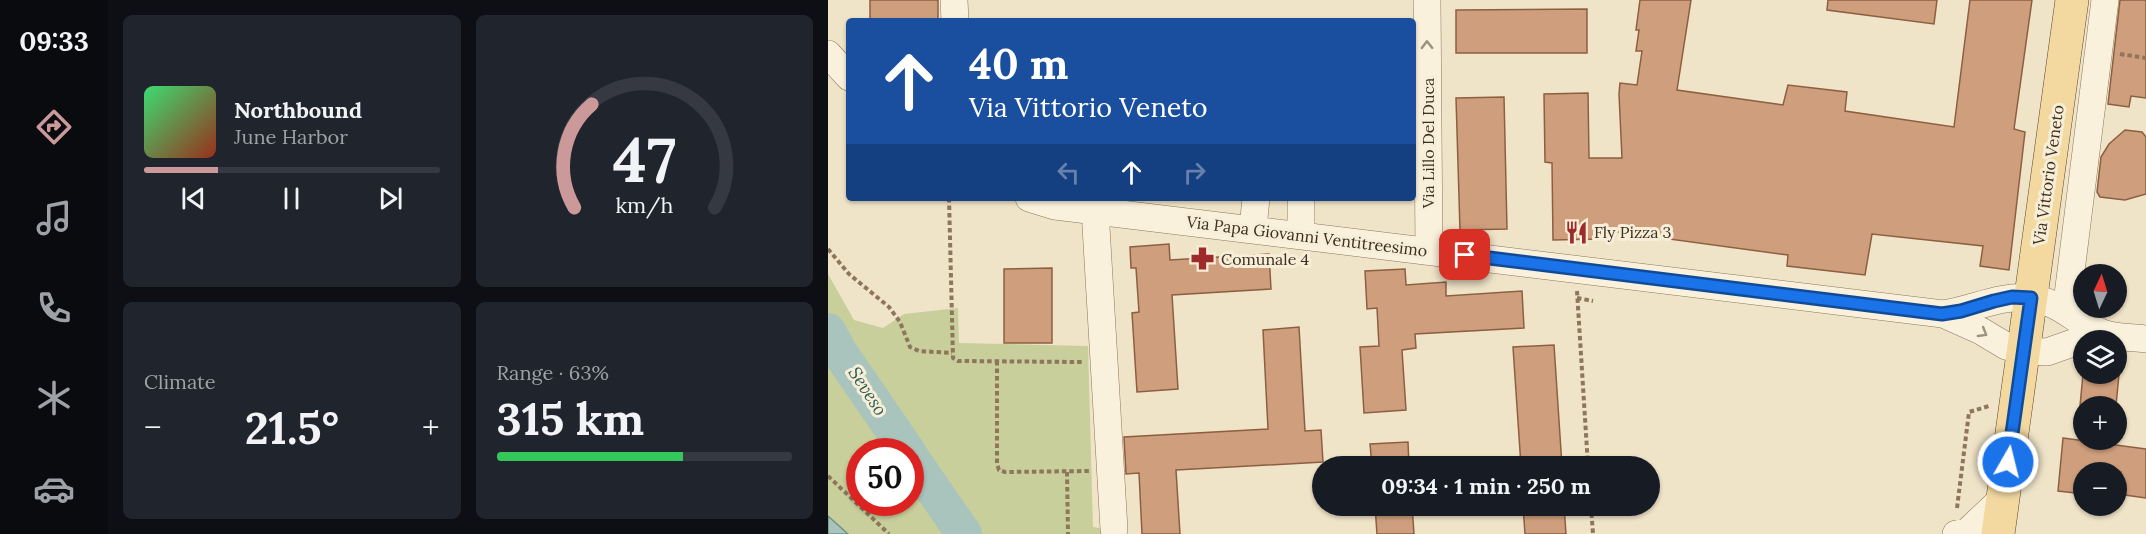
<!DOCTYPE html>
<html lang="en">
<head>
<meta charset="utf-8">
<style>
	body { margin:0; font-family:Lora,serif; background:#20242c; color:#f1f3f6; height:100vh; display:flex; flex-direction:column; font-size:22px; white-space:nowrap }
	* { box-sizing:border-box; margin:0 }
	p { font-size:20px; color:#9ea1a6 }
	.icon { flex:none; width:33px; height:33px; fill:none; stroke:currentColor; stroke-width:2; stroke-linecap:round; stroke-linejoin:round }
	.map { position:relative; flex:1; overflow:hidden }
	.drawer { display:flex; flex-direction:column; gap:15px; padding:15px; background:#0d0f14; width:720px }
	.drawer>* { flex:none }
	.top-card { position:absolute; left:18px; top:18px; width:570px; height:183px; border-radius:6px; box-shadow:0 2px 4px #0004; background:#1a4fa0; color:#fff; overflow:hidden }
	.needle { width:39px; rotate:4deg }
	.fabs { position:absolute; left:1245px; top:264px; display:grid; gap:12px }
	.fabs a { display:grid; place-items:center; width:54px; height:54px; border-radius:50%; background:#171b24; box-shadow:0 2px 4px #0004; font-size:30px }
	.speed { position:absolute; left:18px; top:438px; display:flex; gap:12px; font-size:30px; font-weight:700; text-align:center }
	.speed>* { display:grid; place-content:center; width:78px; height:78px; border-radius:50%; background:#171b24; box-shadow:0 2px 4px #0004; line-height:1 }
	.speed .limit { border:9px solid #d22; background:#fff; color:#111 }
	.pin { position:absolute; display:grid; place-items:center; width:51px; height:51px; color:#fff; margin:-26px; border-radius:12px; box-shadow:0 3px 9px #0006 }
	.me { position:absolute; width:66px; margin:-33px; rotate:8deg; stroke-linejoin:round; filter:drop-shadow(0 0 4px #0008) }
	.turn { display:flex; align-items:center; gap:21px; height:126px; padding:0 24px; font-size:27px }
	.turn .icon { width:78px; height:78px; stroke-width:2.5 }
	.turn b { display:block; font-size:42px; line-height:51px }
	.lanes { display:flex; align-items:center; height:57px; padding:0 24px; background:#0003; justify-content:center; gap:30px; direction:ltr }
	.lanes .off { opacity:.35 }
	.big { font-size:45px; font-weight:800; line-height:1.1 }
	.drawer .widget { flex:1; display:flex; flex-direction:column; justify-content:center; gap:9px; min-width:0; padding:0 21px; border-radius:9px; background:#20242c }
	.drawer .dial { align-items:center; gap:0 }
	.dial svg { height:156px; overflow:visible; fill:none; stroke:#363941; stroke-width:7; stroke-linecap:round; text-anchor:middle }
	.dial text { fill:#f1f3f6; stroke:none }
	.song { display:flex; align-items:center; gap:18px }
	.cover { width:72px; height:72px; border-radius:9px; background:linear-gradient(135deg,hsl(140 70% 55%),hsl(10 70% 35%)) }
	.played { height:6px; border-radius:3px; background:linear-gradient(90deg,#cc999b 25%,#363941 25%) }
	.keys { display:flex; justify-content:space-around; direction:ltr }
	.heat { display:flex; justify-content:space-between; align-items:center; font-size:33px; direction:ltr }
	.charge { height:9px; border-radius:4px; background:linear-gradient(90deg,#34c759 63%,#363941 0) }
	.drawer .tiles { flex:1; display:grid; gap:15px; grid-template-columns:repeat(2,1fr) }
	.trip { position:absolute; left:484px; top:456px; width:348px; height:60px; border-radius:30px; background:#171b24; box-shadow:0 2px 4px #0004; font-weight:800; line-height:60px; text-align:center }
	main { display:flex; flex:1; min-height:0 }
	.dock { display:flex; flex-direction:column; width:108px; justify-content:space-around; align-items:center; background:#090b0e; color:#9ea1a6 }
	.dock .icon { width:42px; height:42px }
	.dock .active { color:#cc999b }
	.dock b { font-size:27px; color:#f1f3f6 }
	.map>svg:first-child { display:block }
	.green { fill:#c9cf9b; fill-rule:evenodd }
	.water { fill:#a9c4bc; stroke:#6f938a; stroke-width:1.5 }
	.lines { fill:none; stroke-linecap:round; stroke-linejoin:round }
	.river { stroke:#a9c4bc; stroke-width:36 }
	.building { fill:#cf9f7d; stroke:#8d5f41; stroke-width:1.5 }
	.minor-casing { stroke:#8d765c; stroke-width:28 }
	.major-casing { stroke:#5b4430; stroke-width:34 }
	.path { stroke:#8d765c; stroke-width:4; stroke-dasharray:4.5 3; stroke-linecap:butt }
	.minor { stroke:#faf1dc; stroke-width:27 }
	.major { stroke:#f3d9a0; stroke-width:33 }
	.oneway { stroke:#9c907e }
	.route-casing { stroke:#114b97; stroke-width:15 }
	.route { stroke:#1a73e8; stroke-width:10 }
	.labels { text-anchor:middle; dominant-baseline:central; stroke-width:6; stroke-linejoin:round; paint-order:stroke }
	.street-label { font-size:16px; fill:#3d2e20; stroke:#f7eed8 }
	.poi-label { font-size:16px; fill:#3d2e20; stroke:#f7eed8; text-anchor:start }
	.water-label { font-size:18px; font-style:italic; fill:#2f5d5a; stroke:#f7eed8 }
</style>
</head>
<body>
<main>
<nav class="dock">
<b>09:33</b>
<svg class="icon active" aria-label="directions" viewBox="0 0 24 24"><path d="M12 3l9 9-9 9-9-9zM9 14v-3h6M13 9l2 2-2 2"/></svg>
<svg class="icon" aria-label="music" viewBox="0 0 24 24"><path d="M9 18V5l10-2v13"/><circle cx="6" cy="18" r="3"/><circle cx="16" cy="16" r="3"/></svg>
<svg class="icon" aria-label="phone" viewBox="0 0 24 24"><path d="M5 4h4l2 5-3 2q2 4 5 5l2-3 5 2v4C11 20 4 13 5 4z"/></svg>
<svg class="icon" aria-label="climate" viewBox="0 0 24 24"><path d="M12 3v18M4 7l16 10M4 17L20 7"/></svg>
<svg class="icon" aria-label="car" viewBox="0 0 24 24"><path d="M5 17H2v-5l4-1 3-4h7l3 4 3 1v5h-3M9 17h6M6 11h13"/><circle cx="7" cy="17" r="2"/><circle cx="17" cy="17" r="2"/></svg>
</nav>
<section class="drawer">
<div class="tiles">
<div class="widget">
<div class="song"><i class="cover"></i><div><b>Northbound</b><p>June Harbor</p></div></div>
<div class="played"></div>
<div class="keys"><svg class="icon" aria-label="previous" viewBox="0 0 24 24"><path d="M18 5L8 12l10 7zM5 5v14"/></svg><svg class="icon" aria-label="pause" viewBox="0 0 24 24"><path d="M8 5v14M16 5v14"/></svg><svg class="icon" aria-label="next" viewBox="0 0 24 24"><path d="M6 5l10 7-10 7zM19 5v14"/></svg></div>
</div>
<div class="widget dial"><svg viewBox="0 0 100 80">
<path d="M14 69A42 42 0 1 1 86 69"/>
<path d="M14 69A42 42 0 0 1 23 16" stroke="#cc999b"/>
<text x="50" y="56" font-size="32" font-weight="700">47</text>
<text x="50" y="72" font-size="11">km/h</text>
</svg></div>
<div class="widget"><p>Climate</p>
<div class="heat"><a>−</a><b class="big">21.5°</b><a>+</a></div>
</div>
<div class="widget"><p>Range · 63%</p><b class="big">315 km</b><div class="charge"></div></div>
</div>
</section>
<div class="map">
<svg width="1318" height="534" viewBox="0 0 1318 534">
	<rect width="100%" height="100%" fill="#f0e4c8"/>
	<path class="green" d="M0 274 26 320 55 328 76 314 130 308 131 343 260 346 265 527 278 529V534H0ZM32 452H82V502H32Z"/>
	<path class="water" d="M0 516 20 534H0Z"/>
	<g class="lines">
		<path class="river" d="M0 331 12 353 80 452
			M82 456 136 534"/>
	</g>
	<path class="building" d="M42 0H110V21H42Z
		M812 0H863L849 90 955 105 960 85 1019 92 1017 111 1126 127 1142 0H1204L1186 129 1197 132 1181 270 1152 266 1155 246 1044 234 1037 275 959 266 960 255 768 229 769 239 725 240 724 163 717 162 716 94 760 93 761 158H794L791 94 792 83 809 85 814 51H808L811 30H808Z
		M1000 0H1109L1106 24 999 10Z
		M1292 0H1318V98L1303 96 1301 107 1280 104Z
		M759 9V53H628V10Z
		M676 97 679 229 632 230 628 98Z
		M1297 130 1314 132 1318 137V194L1297 200 1272 197 1269 192 1273 157 1281 144Z
		M341 244 342 260 441 254 443 289 344 295 350 389 309 392 304 313 311 312 308 268H303L302 247Z
		M224 268V343H176V269Z
		M577 269 578 285 618 282V296L694 291 696 328 587 334 588 348 574 350 578 410 536 413 532 347 551 346 549 308 539 309 537 271Z
		M471 327 477 431 493 430 495 462 348 470 352 534H314L311 473 298 474 296 437 440 429 435 330Z
		M726 345 734 466H693L685 347Z
		M1255 374H1291L1288 406H1252Z
		M1235 438 1318 449V498L1290 494 1293 472H1256V494L1230 491Z
		M580 442 581 466H544L542 444Z
		M547 506H584L586 534H549Z
		M695 506H736L738 534H697Z"/>
	<g class="lines">
		<defs>
			<path id="minor" d="M126 0 127 21
				M599 0 601 251
				M0 54 21 77
				M201 198 227 206 1115 314 1153 331 1178 346 1196 351 1219 352 1273 333
				M473 203V235
				M267 210 286 529
				M425 228 428 198
				M1238 311 1277 0
				M1115 314C1144 310 1171 295 1201 298 1232 301 1246 321 1272 332 1284 338 1304 337 1318 339
				M1128 534 1139 532 1175 498"/>
			<path id="major" d="M1170 534 1244 0"/>
		</defs>
		<use href="#minor" class="minor-casing"/>
		<use href="#major" class="major-casing"/>
		<path class="path" d="M1292 54 1318 58
			M121 198 125 358 130 361 254 362
			M0 249 21 274 61 307 72 322 82 347 91 351 124 353
			M749 291 760 466
			M749 298 765 301
			M169 361V464L171 470 177 472 261 471
			M239 472 240 534
			M0 476 61 534
			M763 506 765 534
			M1129 508 1141 412 1161 406"/>
		<use href="#minor" class="minor"/>
		<use href="#major" class="major"/>
	</g>
	<defs><path id="oneway-chevron" d="M-2-3.5L2.5 0L-2 3.5" fill="none" stroke-width="1.6" stroke-linecap="round" stroke-linejoin="round" transform="scale(1.5)"/></defs>
	<g class="oneway">
		<use href="#oneway-chevron" transform="translate(599 45) rotate(-91)"/>
		<use href="#oneway-chevron" transform="translate(1155 333) rotate(31)"/>
	</g>
	<g class="lines">
		<defs>
			<path id="route" d="M637 255 1114 314 1133 311 1166 301 1184 297 1203 298 1180 462"/>
		</defs>
		<use href="#route" class="route-casing"/>
		<use href="#route" class="route"/>
	</g>
	<defs>
		<symbol id="restaurant-bare" viewBox="-9 -9 18 18"><path d="M-5-6h1v4h1v-4h1v4h1v-4h1v5L-1.5 .5V6h-2V.5L-5-1ZM5-6V6H3V1.5H1.5Q1.5-4 5-6Z" fill="#9e2a2b" stroke="#f7eed8" stroke-width="2.5" paint-order="stroke"/></symbol>
		<symbol id="pharmacy-bare" viewBox="-9 -9 18 18"><path d="M-2-6h4v4h4v4h-4v4h-4v-4h-4v-4h4Z" fill="#9e2a2b" stroke="#f7eed8" stroke-width="2.5" paint-order="stroke"/></symbol>
	</defs>
	<g fill-rule="evenodd">
		<use href="#restaurant-bare" x="732" y="216" width="33" height="33"/>
		<use href="#pharmacy-bare" x="358" y="242" width="33" height="33"/>
	</g>
	<g class="labels">
		<g class="street-label">
			<text transform="translate(600 143) rotate(-90)">Via Lillo Del Duca</text>
			<text transform="translate(1220 175) rotate(-82)">Via Vittorio Veneto</text>
			<text transform="translate(479 236) rotate(7)">Via Papa Giovanni Ventitreesimo</text>
		</g>
		<g class="poi-label">
			<text x="766" y="232">Fly Pizza 3</text>
			<text x="393" y="259">Comunale 4</text>
		</g>
		<g class="water-label">
			<text transform="translate(40 391) rotate(57)">Seveso</text>
		</g>
	</g>
</svg>
<div class="fabs">
<a><svg class="needle" viewBox="-14 -14 28 28"><path d="M0-13l5 13h-10z" fill="#e53935"/><path d="M0 13l5-13h-10z" fill="#9ea1a6"/></svg></a>
<a><svg class="icon" aria-label="layers" viewBox="0 0 24 24"><path d="M12 4l9 5-9 5-9-5zM3 14l9 5 9-5"/></svg></a>
<a>+</a>
<a>−</a>
</div>
<div class="speed"><div class="limit">50</div></div>
<div class="pin" style="left:637px;top:255px;background:#d93025"><svg class="icon" aria-label="arrive" viewBox="0 0 24 24"><path d="M6 21V4h12l-3 4 3 4H6"/></svg></div>
<svg class="me" style="left:1180px;top:462px" viewBox="-20 -20 40 40"><circle r="17" fill="#1a73e8" stroke="#fff" stroke-width="3"/><path d="M0-11L8 9 0 5-8 9z" fill="#fff"/></svg>
<div class="trip">09:34 · 1 min · 250 m</div>
<div class="top-card">
<div class="turn"><svg class="icon" aria-label="ahead" viewBox="0 0 24 24"><path d="M12 20V5M6 11l6-6 6 6"/></svg><div><b>40 m</b>Via Vittorio Veneto</div></div>
<div class="lanes"><svg class="icon off" aria-label="left" viewBox="0 0 24 24"><path d="M17 20v-9H6M10 6l-5 5 5 5"/></svg><svg class="icon" aria-label="ahead" viewBox="0 0 24 24"><path d="M12 20V5M6 11l6-6 6 6"/></svg><svg class="icon off" aria-label="right" viewBox="0 0 24 24"><path d="M7 20v-9h11M14 6l5 5-5 5"/></svg></div>
</div>
</div>
</main>
</body>
</html>
